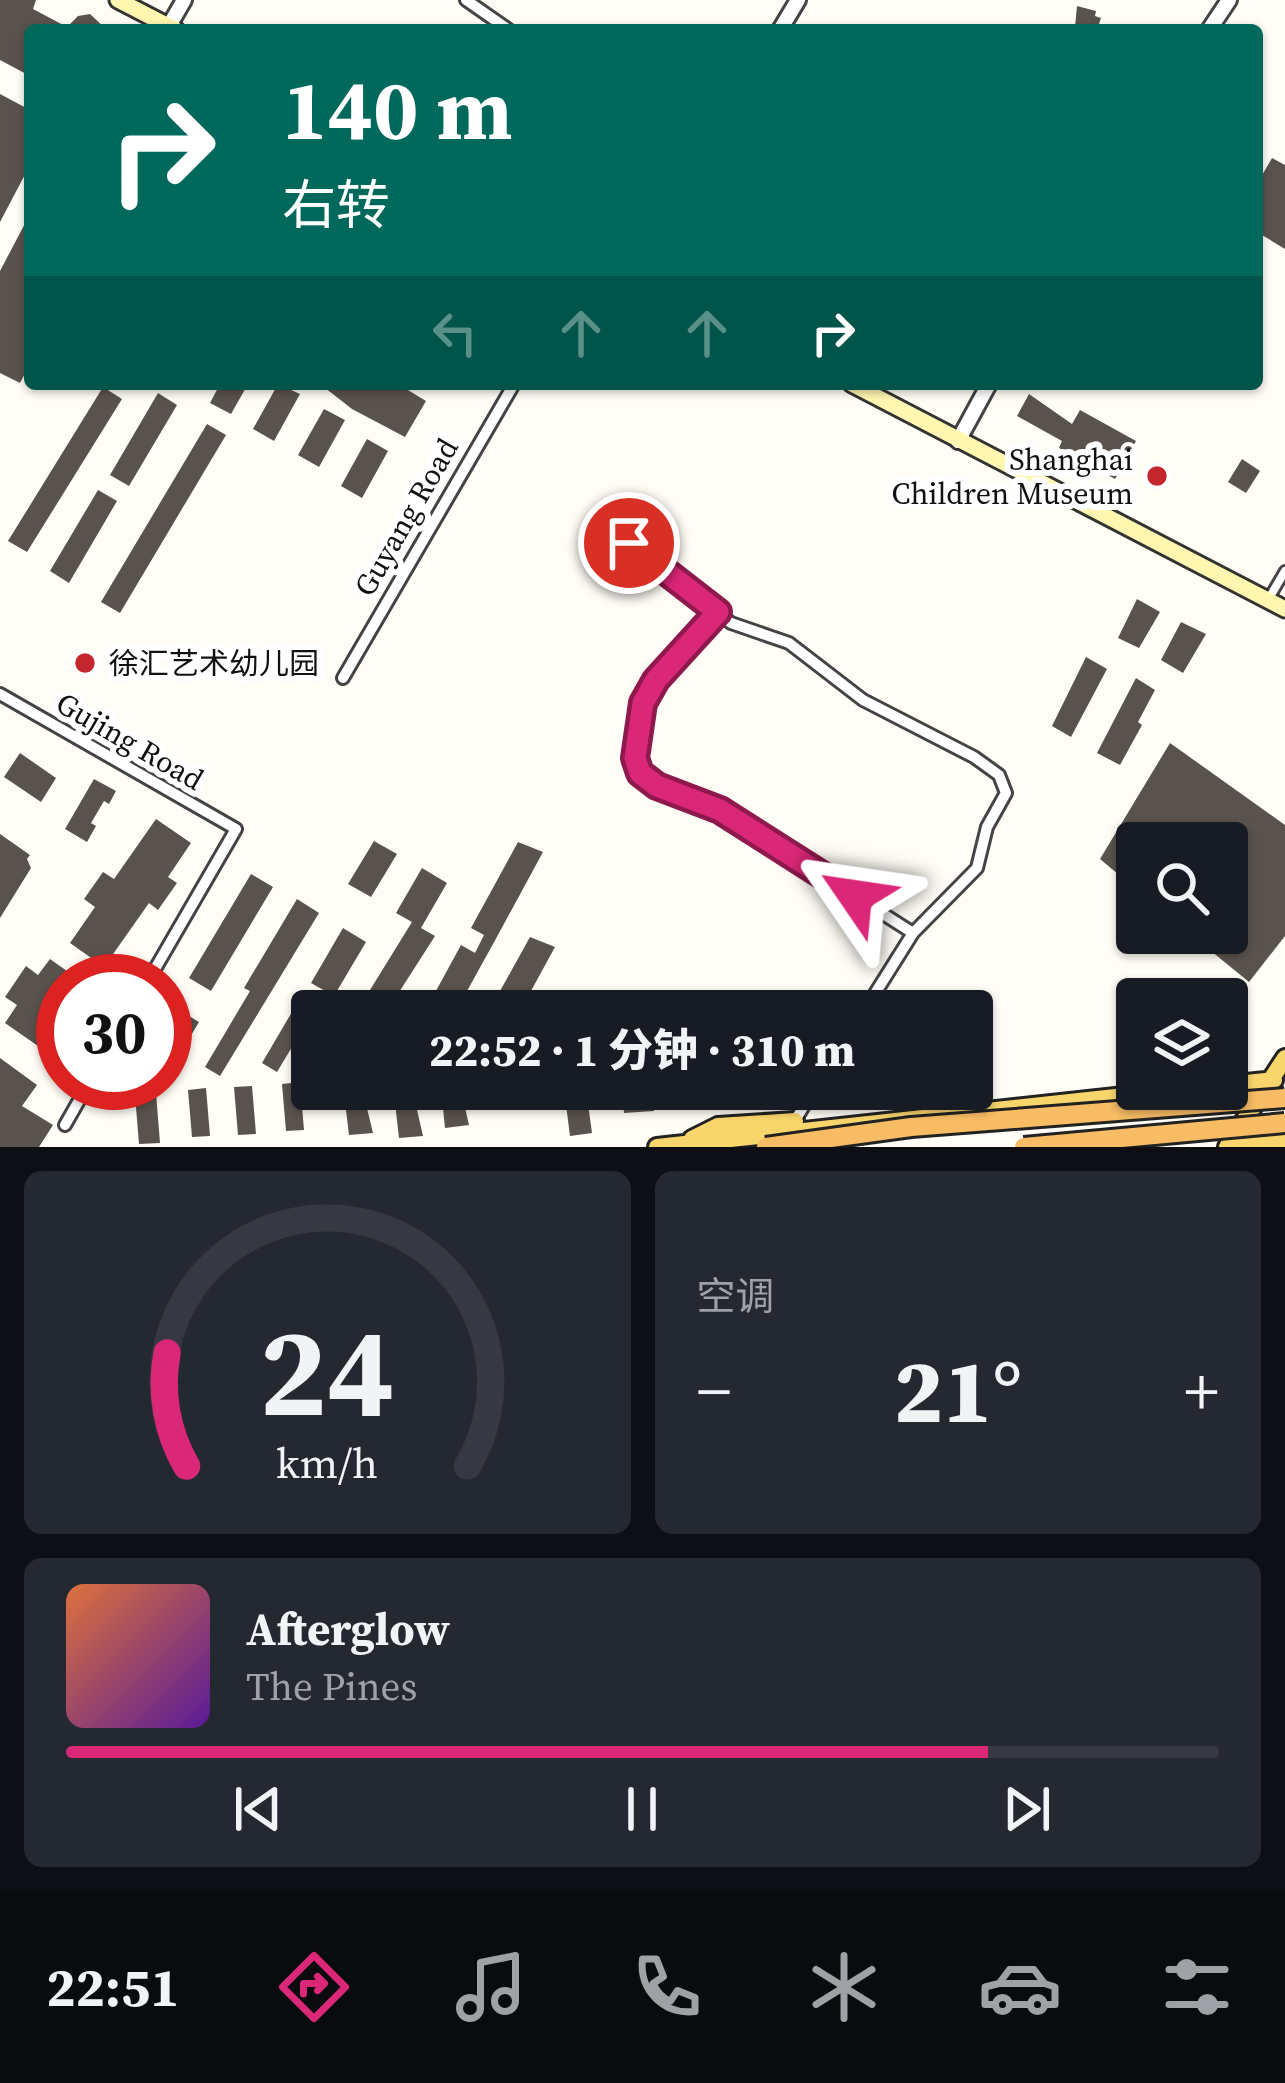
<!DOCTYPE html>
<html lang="zh">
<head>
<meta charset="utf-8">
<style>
	body { margin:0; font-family:"Source Serif 4","Noto Sans SC",serif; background:#242831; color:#f1f3f6; height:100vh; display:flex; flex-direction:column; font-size:45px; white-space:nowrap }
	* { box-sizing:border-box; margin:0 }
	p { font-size:39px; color:#9ea1a6 }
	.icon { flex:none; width:66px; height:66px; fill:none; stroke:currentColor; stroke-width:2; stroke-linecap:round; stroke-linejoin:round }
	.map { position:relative; height:1147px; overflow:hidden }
	.panel { display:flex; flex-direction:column; gap:24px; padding:24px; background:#0d0f14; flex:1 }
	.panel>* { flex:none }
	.banner { position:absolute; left:24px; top:24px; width:1239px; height:366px; border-radius:12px; box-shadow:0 3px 9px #0004; background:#00695c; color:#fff; overflow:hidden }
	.buttons { position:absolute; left:1116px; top:822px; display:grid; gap:24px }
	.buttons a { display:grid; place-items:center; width:132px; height:132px; border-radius:12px; background:#171b24; box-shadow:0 3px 9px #0004; font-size:60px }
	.speed { position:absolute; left:36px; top:954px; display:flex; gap:24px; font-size:60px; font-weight:700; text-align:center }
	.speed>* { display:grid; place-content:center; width:156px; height:156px; border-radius:50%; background:#171b24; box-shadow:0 3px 9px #0004; line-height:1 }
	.speed .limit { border:18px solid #d22; background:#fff; color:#111 }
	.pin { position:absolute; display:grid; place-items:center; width:102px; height:102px; color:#fff; margin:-51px; border:6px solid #fff; border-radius:50%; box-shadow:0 3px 12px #0007 }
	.me { position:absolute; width:132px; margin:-66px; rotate:302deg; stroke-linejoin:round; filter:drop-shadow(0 0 9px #0008) }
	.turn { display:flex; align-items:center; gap:42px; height:252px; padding:0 60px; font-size:54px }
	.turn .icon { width:156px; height:156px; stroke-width:2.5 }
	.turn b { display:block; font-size:84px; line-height:102px }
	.lanes { display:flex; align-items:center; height:114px; padding:0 60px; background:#0003; justify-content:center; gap:60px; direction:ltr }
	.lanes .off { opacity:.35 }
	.big { font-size:90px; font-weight:800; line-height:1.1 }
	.panel .card { flex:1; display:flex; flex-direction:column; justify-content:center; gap:18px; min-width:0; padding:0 42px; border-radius:18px; background:#242831 }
	.panel .dial { align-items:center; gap:0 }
	.dial svg { height:312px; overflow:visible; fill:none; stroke:#363941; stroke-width:7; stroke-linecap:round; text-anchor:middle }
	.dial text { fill:#f1f3f6; stroke:none }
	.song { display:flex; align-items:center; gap:36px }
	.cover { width:144px; height:144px; border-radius:18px; background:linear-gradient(135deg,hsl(20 70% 55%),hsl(270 70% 35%)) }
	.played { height:12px; border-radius:6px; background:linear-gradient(90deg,#db2777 80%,#363941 80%) }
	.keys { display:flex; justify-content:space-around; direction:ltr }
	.heat { display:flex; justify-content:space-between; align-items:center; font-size:66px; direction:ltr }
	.panel .tiles { flex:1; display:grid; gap:24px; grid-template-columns:1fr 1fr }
	.card:last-child { grid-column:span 2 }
	.trip { position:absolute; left:291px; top:990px; width:702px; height:120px; border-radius:12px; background:#171b24; box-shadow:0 3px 9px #0004; font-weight:800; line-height:120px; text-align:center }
	.menu { display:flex; height:192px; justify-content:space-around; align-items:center; background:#090b0e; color:#9ea1a6 }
	.menu .icon { width:84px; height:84px }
	.menu .on { color:#db2777 }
	.menu b { font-size:54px; color:#f1f3f6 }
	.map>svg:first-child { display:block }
	.building { fill:#5a524d }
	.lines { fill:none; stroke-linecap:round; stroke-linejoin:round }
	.pedestrian-casing { stroke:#444; stroke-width:14 }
	.minor-casing { stroke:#444; stroke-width:16 }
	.tertiary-casing { stroke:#444; stroke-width:20 }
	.secondary-casing { stroke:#333; stroke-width:21 }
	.primary-casing { stroke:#222; stroke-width:22 }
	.pedestrian { stroke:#fff; stroke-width:8 }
	.minor { stroke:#fff; stroke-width:10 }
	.tertiary { stroke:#fff; stroke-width:14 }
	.secondary { stroke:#fff6b0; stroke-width:15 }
	.primary { stroke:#f9d66b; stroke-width:16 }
	.trunk-bridge-casing { stroke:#222; stroke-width:24; stroke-linecap:butt }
	.trunk-bridge { stroke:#f7bc64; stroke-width:18 }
	.route-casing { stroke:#8e194d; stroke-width:30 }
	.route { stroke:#db2777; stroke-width:21 }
	.poi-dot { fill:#c4262e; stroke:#fff; stroke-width:4.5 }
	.labels { text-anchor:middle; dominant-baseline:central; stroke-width:12; stroke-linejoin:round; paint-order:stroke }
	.poi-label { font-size:30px; fill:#111; stroke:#fff; text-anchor:end }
	.street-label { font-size:30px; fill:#111; stroke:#fff }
</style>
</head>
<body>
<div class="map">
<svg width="1285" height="1147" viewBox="0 0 1285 1147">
	<rect width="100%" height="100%" fill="#fffdf5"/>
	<path class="building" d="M0 0H36L33 9 67 27 78 16 90 14 107 30H30V76L0 60Z
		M1077 6 1096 11 1095 16 1101 18 1097 30 1075 27Z
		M0 94 30 110V165L0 222Z
		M1272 158 1285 165V249L1257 232V184Z
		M30 214V247L26 255 30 257V364L20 383 0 373V271Z
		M220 384H248L231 414 210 403Z
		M278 384 300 394 274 441 253 429Z
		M320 384H398L426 401 405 437 352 409Z
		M103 387 122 399 27 552 8 541Z
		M158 393 177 405 129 486 110 475Z
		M1029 394 1072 424 1080 410 1136 441 1115 479 1059 448 1062 441 1017 416Z
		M324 409 345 420 319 467 298 455Z
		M207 424 226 435 120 613 101 602Z
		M367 439 388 451 362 498 341 486Z
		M1242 459 1260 471 1246 493 1228 482Z
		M98 490 117 501 69 583 50 571Z
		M1137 599 1160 612 1139 648 1118 638Z
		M1181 622 1206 634 1183 673 1161 660Z
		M1086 657 1107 669 1071 737 1052 726Z
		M1136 678 1155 690 1138 722 1142 725 1120 765 1097 753Z
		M1170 743 1285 825V936L1249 982 1189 933H1227V843H1137V890L1100 859Z
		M20 753 56 778 41 802 4 777Z
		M94 779 116 791 109 804 104 801 91 823 96 826 87 842 65 829Z
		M156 819 191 843 168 877 177 883 158 910 149 903 104 967 70 943 95 907 84 899 103 872 114 879Z
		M0 834 30 855 27 859 31 868 0 918Z
		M374 841 397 854 371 897 348 884Z
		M518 842 543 852 493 944 456 1011H425L461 945 475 953 484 935 471 928Z
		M422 868 447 883 421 928 435 936 387 1011H357L412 922 396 913Z
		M251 874 273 887 211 991 189 978Z
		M297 899 319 913 220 1076 205 1067 250 991 244 988Z
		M343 928 366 942 334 996 311 983Z
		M530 937 555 947 520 1011H489Z
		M50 959 81 981H63V1053L58 1060 5 1023 17 1005 5 997 26 966 38 975Z
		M299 1000 315 1009 277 1072 262 1063Z
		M184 1013 199 1022 165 1079V1045Z
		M0 1058 37 1085 22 1106 53 1125 39 1147H0Z
		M300 1082 304 1130 286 1131 282 1084Z
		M252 1086 256 1134 238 1135 234 1087Z
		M206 1088 210 1136 192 1137 188 1090Z
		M385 1089H404L405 1102 415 1101 423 1136 399 1138 395 1103 386 1104Z
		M441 1089 461 1090 469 1125 445 1128Z
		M564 1089H586L592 1133 570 1136Z
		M622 1089H652L654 1111 624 1113Z
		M156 1093 160 1143 139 1144 135 1095Z
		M365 1100 373 1133 349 1135 345 1102Z"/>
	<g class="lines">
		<defs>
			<path id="pedestrian" d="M1268 600 1285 571"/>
			<path id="minor" d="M466 0 509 30
				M599 520 731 623 789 643 863 700 974 757 999 775 1006 793 987 827 977 868 913 933 864 1011
				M717 612 656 679 643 703 635 758 640 773 657 786 720 810 913 933
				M343 678 514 384
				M0 694 236 829 148 981
				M793 1124 814 1089
				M65 1125 89 1083"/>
			<path id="tertiary" d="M169 26 184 0
				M780 30 798 0
				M1209 30 1229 0
				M958 441 989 384"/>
			<path id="secondary" d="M118 0 176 30
				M852 384 1285 609"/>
			<path id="primary" d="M1227 1085 1274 1080
				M692 1139 718 1126 795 1121
				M657 1147 1189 1089
				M1227 1147 1285 1058
				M1231 1147 1285 1142"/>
		</defs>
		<use href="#pedestrian" class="pedestrian-casing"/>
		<use href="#minor" class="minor-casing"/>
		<use href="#tertiary" class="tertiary-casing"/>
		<use href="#secondary" class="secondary-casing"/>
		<use href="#primary" class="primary-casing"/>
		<use href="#pedestrian" class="pedestrian"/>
		<use href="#minor" class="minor"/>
		<use href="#tertiary" class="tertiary"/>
		<use href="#secondary" class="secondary"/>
		<use href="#primary" class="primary"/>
		<defs>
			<path id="trunk-bridge" d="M766 1147 911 1127 1285 1098
				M1024 1147 1285 1123"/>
		</defs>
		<use href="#trunk-bridge" class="trunk-bridge-casing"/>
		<use href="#trunk-bridge" class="trunk-bridge"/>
	</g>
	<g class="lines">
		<defs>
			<path id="route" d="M629 543 718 612 656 680 643 703 635 758 640 773 657 786 720 810 855 896"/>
		</defs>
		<use href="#route" class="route-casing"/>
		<use href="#route" class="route"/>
	</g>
	<g class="poi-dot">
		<circle cx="1157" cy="476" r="12"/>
		<circle cx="85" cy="663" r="12"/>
	</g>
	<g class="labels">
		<g class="poi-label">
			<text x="1133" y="459">Shanghai<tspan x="1133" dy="34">Children Museum</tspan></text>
			<text x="109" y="663" text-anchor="start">徐汇艺术幼儿园</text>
		</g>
		<g class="street-label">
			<text transform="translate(406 517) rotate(-60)">Guyang Road</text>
			<text transform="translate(130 741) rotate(30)">Gujing Road</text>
		</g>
	</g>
</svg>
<div class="buttons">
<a><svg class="icon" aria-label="search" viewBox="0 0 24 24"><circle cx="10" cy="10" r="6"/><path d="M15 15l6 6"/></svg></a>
<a><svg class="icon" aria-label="layers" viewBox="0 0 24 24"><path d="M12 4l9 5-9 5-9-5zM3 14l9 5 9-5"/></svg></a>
</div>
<div class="speed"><div class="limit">30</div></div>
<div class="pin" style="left:629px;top:543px;background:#d93025"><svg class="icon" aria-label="arrive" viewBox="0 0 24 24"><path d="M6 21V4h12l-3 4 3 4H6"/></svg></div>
<svg class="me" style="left:855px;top:896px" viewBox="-20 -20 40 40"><path d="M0-17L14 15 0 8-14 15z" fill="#db2777" stroke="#fff" stroke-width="4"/></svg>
<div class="trip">22:52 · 1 分钟 · 310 m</div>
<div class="banner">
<div class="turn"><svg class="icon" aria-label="right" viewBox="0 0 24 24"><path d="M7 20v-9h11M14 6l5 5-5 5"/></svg><div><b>140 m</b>右转</div></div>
<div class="lanes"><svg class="icon off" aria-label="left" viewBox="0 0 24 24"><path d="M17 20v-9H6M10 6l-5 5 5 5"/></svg><svg class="icon off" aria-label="ahead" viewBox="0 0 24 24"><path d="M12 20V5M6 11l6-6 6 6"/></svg><svg class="icon off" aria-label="ahead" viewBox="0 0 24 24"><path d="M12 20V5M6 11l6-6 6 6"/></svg><svg class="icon" aria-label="right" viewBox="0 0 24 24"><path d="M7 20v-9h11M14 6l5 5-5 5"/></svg></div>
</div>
</div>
<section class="panel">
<div class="tiles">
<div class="card dial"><svg viewBox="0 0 100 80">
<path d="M14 69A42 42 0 1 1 86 69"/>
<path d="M14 69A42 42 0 0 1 9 40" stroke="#db2777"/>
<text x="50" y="56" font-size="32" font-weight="700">24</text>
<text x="50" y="72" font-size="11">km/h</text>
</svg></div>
<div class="card"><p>空调</p>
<div class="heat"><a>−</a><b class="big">21°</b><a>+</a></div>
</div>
<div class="card">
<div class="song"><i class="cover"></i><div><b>Afterglow</b><p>The Pines</p></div></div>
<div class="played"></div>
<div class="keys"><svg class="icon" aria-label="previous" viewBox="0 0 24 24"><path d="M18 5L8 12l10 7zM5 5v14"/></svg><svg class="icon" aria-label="pause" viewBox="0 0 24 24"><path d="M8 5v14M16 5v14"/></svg><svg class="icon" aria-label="next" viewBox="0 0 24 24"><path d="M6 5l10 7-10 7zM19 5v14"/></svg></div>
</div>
</div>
</section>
<nav class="menu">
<b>22:51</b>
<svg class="icon on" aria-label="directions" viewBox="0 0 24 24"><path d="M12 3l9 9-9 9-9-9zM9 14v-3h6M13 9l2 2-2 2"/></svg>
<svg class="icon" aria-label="music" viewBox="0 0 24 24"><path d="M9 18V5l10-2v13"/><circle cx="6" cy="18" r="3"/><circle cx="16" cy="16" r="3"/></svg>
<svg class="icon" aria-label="phone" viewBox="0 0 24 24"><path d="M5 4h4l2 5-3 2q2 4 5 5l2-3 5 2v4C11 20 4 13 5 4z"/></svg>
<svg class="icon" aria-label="climate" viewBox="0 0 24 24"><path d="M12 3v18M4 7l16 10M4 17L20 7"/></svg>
<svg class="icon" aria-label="car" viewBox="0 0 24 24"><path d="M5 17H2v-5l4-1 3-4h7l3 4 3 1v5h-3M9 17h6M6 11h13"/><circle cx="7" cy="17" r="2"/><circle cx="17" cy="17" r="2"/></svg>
<svg class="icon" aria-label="filters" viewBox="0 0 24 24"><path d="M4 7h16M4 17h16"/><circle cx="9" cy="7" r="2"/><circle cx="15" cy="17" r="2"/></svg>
</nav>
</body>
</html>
